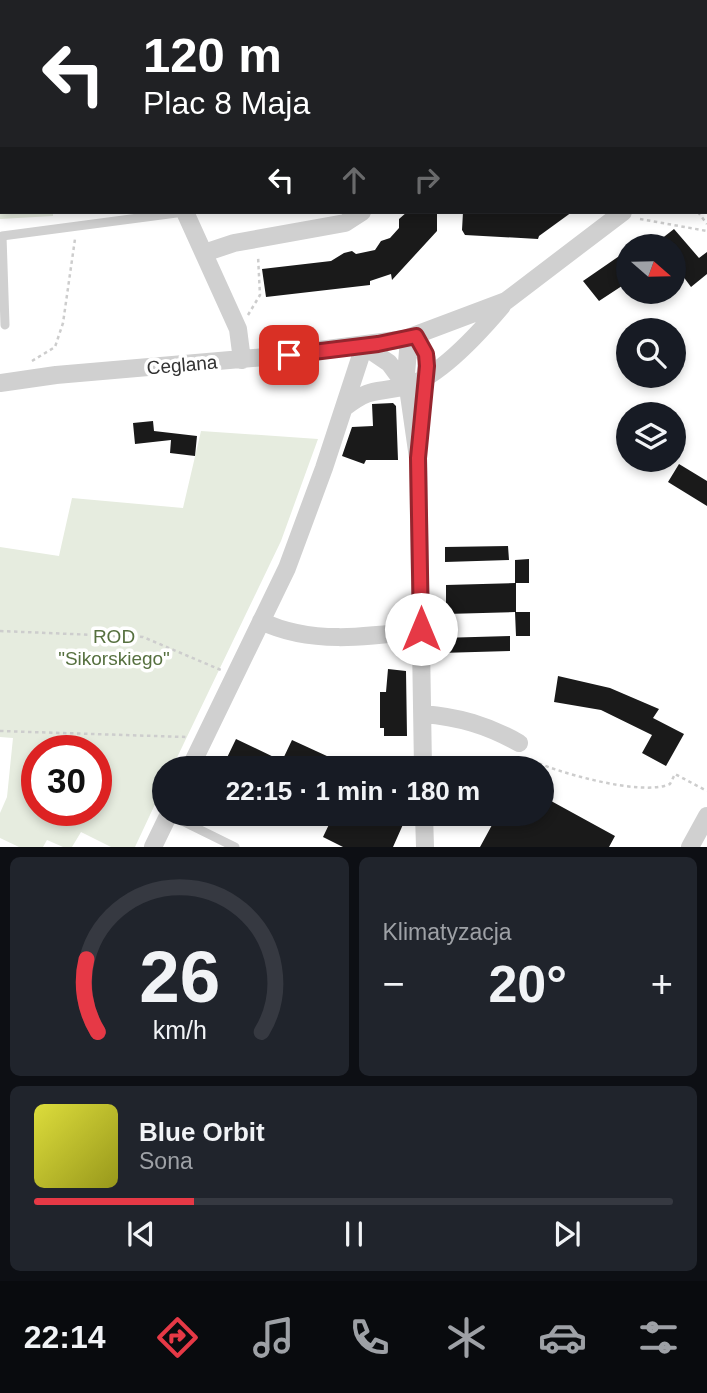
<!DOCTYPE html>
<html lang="pl">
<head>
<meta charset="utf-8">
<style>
	body { margin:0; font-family:Helvetica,sans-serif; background:#20242c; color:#f1f3f6; height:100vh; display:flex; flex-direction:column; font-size:26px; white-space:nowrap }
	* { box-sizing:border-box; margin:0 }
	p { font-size:23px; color:#9ea1a6 }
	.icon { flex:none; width:38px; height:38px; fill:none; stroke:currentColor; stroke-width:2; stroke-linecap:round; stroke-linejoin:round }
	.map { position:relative; height:847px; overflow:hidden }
	.side { display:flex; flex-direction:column; gap:10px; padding:10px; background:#0d0f14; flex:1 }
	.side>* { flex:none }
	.top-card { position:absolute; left:0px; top:0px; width:707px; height:214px; box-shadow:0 4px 10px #0003; background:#202124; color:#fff; overflow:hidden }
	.needle { width:46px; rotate:110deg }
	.controls { position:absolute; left:616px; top:234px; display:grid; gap:14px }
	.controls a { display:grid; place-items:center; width:70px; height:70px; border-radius:50%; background:#171b24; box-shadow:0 4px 10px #0003; font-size:35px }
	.speed { position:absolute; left:21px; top:735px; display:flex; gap:14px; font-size:35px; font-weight:700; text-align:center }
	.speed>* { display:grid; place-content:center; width:91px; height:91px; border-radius:50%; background:#171b24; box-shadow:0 4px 10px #0003; line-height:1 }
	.speed .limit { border:10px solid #d22; background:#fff; color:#111 }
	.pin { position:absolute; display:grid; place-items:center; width:60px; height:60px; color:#fff; margin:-30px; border-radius:14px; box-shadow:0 4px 10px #0006 }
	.me { position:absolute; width:77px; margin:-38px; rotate:0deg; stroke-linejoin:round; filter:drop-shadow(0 0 5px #0008) }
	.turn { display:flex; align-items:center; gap:24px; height:147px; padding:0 28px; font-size:32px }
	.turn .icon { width:91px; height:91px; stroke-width:2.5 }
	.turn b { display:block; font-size:49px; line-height:60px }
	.lanes { display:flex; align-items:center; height:66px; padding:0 28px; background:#0003; justify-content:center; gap:35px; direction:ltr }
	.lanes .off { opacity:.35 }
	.big { font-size:52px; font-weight:800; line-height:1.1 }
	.side .tile { flex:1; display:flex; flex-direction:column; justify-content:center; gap:10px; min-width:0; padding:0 24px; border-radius:10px; background:#20242c }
	.side .dial { align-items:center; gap:0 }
	.dial svg { height:182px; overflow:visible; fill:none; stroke:#363941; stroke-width:7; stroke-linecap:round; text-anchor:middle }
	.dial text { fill:#f1f3f6; stroke:none }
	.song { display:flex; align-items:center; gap:21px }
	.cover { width:84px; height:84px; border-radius:10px; background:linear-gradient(135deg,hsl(60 70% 55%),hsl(60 70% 35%)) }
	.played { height:7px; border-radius:4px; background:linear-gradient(90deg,#e63946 25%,#363941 25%) }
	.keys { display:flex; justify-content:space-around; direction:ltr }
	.heat { display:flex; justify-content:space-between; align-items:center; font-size:38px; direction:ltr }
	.side .tiles { flex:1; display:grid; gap:10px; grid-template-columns:1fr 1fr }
	.tile:last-child { grid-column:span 2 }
	.trip { position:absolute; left:152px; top:756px; width:402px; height:70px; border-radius:35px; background:#171b24; box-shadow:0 4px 10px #0003; font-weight:800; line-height:70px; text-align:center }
	.dock { display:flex; height:112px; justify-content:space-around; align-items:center; background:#090b0e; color:#9ea1a6 }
	.dock .icon { width:49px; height:49px }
	.dock .selected { color:#e63946 }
	.dock b { font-size:32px; color:#f1f3f6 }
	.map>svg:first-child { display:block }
	.green { fill:#e6ecdf; fill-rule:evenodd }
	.building { fill:#1a1a1a }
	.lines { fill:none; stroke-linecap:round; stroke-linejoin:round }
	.path { stroke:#cdcdcd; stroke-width:2.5; stroke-dasharray:3.5 3.5; stroke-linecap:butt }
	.service { stroke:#d0d0d0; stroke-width:9 }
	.minor { stroke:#d0d0d0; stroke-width:18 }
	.route-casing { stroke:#96252e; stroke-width:18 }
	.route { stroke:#e63946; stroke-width:12 }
	.labels { text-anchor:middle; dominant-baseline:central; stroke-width:7; stroke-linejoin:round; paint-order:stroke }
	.street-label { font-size:19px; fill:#333; stroke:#fff }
	.park-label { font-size:19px; fill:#56703f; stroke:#fff }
</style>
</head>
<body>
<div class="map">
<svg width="707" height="847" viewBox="0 0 707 847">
	<rect width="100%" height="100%" fill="#fff"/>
	<path class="green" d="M0 126 2 212H53V216L0 219Z
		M201 431 318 439 281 541 172 768H164V785L135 847H111L81 832 72 847H63L47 840 43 847H19L0 838V813L7 797 13 738 0 737V547L59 556 72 498 183 508ZM37 751H96V810H37Z"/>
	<path class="building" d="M407 212H437V231L392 280 391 274 370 281V285L266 297 262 269 331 261 344 253 352 251 356 254 375 250 381 241 390 238 399 228V219Z
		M463 212H572L539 236 538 239 465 235 462 230Z
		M674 229 699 258 707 252V274L691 287 674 264V247H651Z
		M628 250V282L599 301 583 281Z
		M393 403 396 406 398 460H366L364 464 342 456 352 427 373 426 372 404Z
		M153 421 154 431 197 436 195 456 170 453 171 440 135 444 133 423Z
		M679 464 707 481V506L668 482Z
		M508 546 509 560 445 562V547Z
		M529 559V583H516V612H530V636H516L515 612 446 614V585L515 583V560Z
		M510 636V651L440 653V638Z
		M388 669 406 671 407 736H384V728H380V692H386Z
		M558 676 610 688 659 709 653 718 684 734 666 766 642 753 652 735 601 710 554 702Z
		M236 739 282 761 292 740 353 768H222Z
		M542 796 615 836 609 847H480L498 814H542Z
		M334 814H392L405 820 393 847H343L323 837Z"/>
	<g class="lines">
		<path class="path" d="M588 0 589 2
			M452 2V0
			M480 2 482 0
			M705 75 707 74
			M0 116H2
			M698 212 707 224
			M640 219 707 231
			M248 315 260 295 258 256
			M32 361 55 347 63 323 75 239
			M0 631 143 637 221 670
			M0 731 186 737
			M526 758C555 772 641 797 670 784L675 774 707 791
			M161 800 164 793"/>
		<path class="service" d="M700 0 701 2
			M705 16 707 21
			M5 325 2 236 184 212
			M168 814 235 847"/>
		<path class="minor" d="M89 0 90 2
			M504 0 505 2
			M331 2 335 0
			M705 149 707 148
			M185 212 238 329 242 360
			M204 253 234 243 345 223 362 212
			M416 336 408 351 406 374 418 458 423 768
			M416 336 427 359 420 431
			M364 346 389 363 406 386
			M0 383 56 375 265 357 405 339 506 301 623 212
			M345 407C373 386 375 394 406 386 439 378 480 332 502 306
			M261 621C310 645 368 637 421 630
			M423 714C459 717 487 725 519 743
			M190 768 287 568 324 468 364 346
			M424 814 425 847
			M153 847 169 814
			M690 847 707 816"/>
	</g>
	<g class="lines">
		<defs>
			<path id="route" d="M289 355 378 344 416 336 426 354 427 366 418 458 421 629"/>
		</defs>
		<use href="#route" class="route-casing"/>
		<use href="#route" class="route"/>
	</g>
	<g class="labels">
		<g class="street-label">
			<text transform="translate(182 365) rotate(-5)">Ceglana</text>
		</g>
		<g class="park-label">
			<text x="114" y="636">ROD<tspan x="114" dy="22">"Sikorskiego"</tspan></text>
		</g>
	</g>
</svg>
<div class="controls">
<a><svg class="needle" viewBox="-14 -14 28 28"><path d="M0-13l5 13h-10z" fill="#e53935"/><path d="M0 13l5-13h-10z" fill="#9ea1a6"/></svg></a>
<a><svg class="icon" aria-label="search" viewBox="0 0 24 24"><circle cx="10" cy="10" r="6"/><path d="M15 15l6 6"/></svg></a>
<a><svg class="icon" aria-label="layers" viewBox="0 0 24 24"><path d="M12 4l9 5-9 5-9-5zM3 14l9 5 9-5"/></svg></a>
</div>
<div class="speed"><div class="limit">30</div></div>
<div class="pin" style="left:289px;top:355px;background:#d93025"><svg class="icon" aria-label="arrive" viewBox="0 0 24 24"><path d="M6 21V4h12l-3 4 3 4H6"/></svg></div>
<svg class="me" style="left:421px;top:629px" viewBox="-20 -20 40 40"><circle r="19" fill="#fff"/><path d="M0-13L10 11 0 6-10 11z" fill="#e63946"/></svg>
<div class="trip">22:15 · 1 min · 180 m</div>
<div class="top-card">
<div class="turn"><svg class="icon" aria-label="left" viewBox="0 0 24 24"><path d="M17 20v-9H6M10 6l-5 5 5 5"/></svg><div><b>120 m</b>Plac 8 Maja</div></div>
<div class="lanes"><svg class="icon" aria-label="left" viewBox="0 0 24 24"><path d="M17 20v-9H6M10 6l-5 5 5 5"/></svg><svg class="icon off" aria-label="ahead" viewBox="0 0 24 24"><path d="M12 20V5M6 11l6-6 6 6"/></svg><svg class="icon off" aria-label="right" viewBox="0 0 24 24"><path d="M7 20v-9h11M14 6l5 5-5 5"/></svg></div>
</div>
</div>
<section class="side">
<div class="tiles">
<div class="tile dial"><svg viewBox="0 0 100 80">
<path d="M14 69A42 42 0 1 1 86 69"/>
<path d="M14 69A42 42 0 0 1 9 37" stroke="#e63946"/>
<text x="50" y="56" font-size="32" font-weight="700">26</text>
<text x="50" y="72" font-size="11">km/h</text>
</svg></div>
<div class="tile"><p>Klimatyzacja</p>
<div class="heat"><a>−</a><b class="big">20°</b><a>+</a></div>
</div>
<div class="tile">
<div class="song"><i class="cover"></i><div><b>Blue Orbit</b><p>Sona</p></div></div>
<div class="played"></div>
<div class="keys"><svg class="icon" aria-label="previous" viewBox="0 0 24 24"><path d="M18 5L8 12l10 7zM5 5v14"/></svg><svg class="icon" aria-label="pause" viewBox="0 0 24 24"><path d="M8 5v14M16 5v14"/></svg><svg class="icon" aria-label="next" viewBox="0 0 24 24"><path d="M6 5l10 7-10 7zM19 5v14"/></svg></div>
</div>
</div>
</section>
<nav class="dock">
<b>22:14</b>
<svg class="icon selected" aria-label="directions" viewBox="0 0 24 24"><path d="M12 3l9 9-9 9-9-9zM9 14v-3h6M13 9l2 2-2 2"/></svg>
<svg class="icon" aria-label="music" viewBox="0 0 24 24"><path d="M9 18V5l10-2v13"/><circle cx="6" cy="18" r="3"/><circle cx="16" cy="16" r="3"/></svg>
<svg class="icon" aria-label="phone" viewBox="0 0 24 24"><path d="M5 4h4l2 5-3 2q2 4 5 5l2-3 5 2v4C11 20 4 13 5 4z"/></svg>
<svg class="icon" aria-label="climate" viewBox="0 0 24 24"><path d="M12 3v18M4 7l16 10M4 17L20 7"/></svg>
<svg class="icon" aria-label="car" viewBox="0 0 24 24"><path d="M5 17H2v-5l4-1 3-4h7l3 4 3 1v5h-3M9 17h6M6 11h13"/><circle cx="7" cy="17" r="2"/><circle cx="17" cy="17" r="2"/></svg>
<svg class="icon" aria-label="filters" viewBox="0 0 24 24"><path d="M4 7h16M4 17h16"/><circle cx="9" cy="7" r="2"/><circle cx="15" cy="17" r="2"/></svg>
</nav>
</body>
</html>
